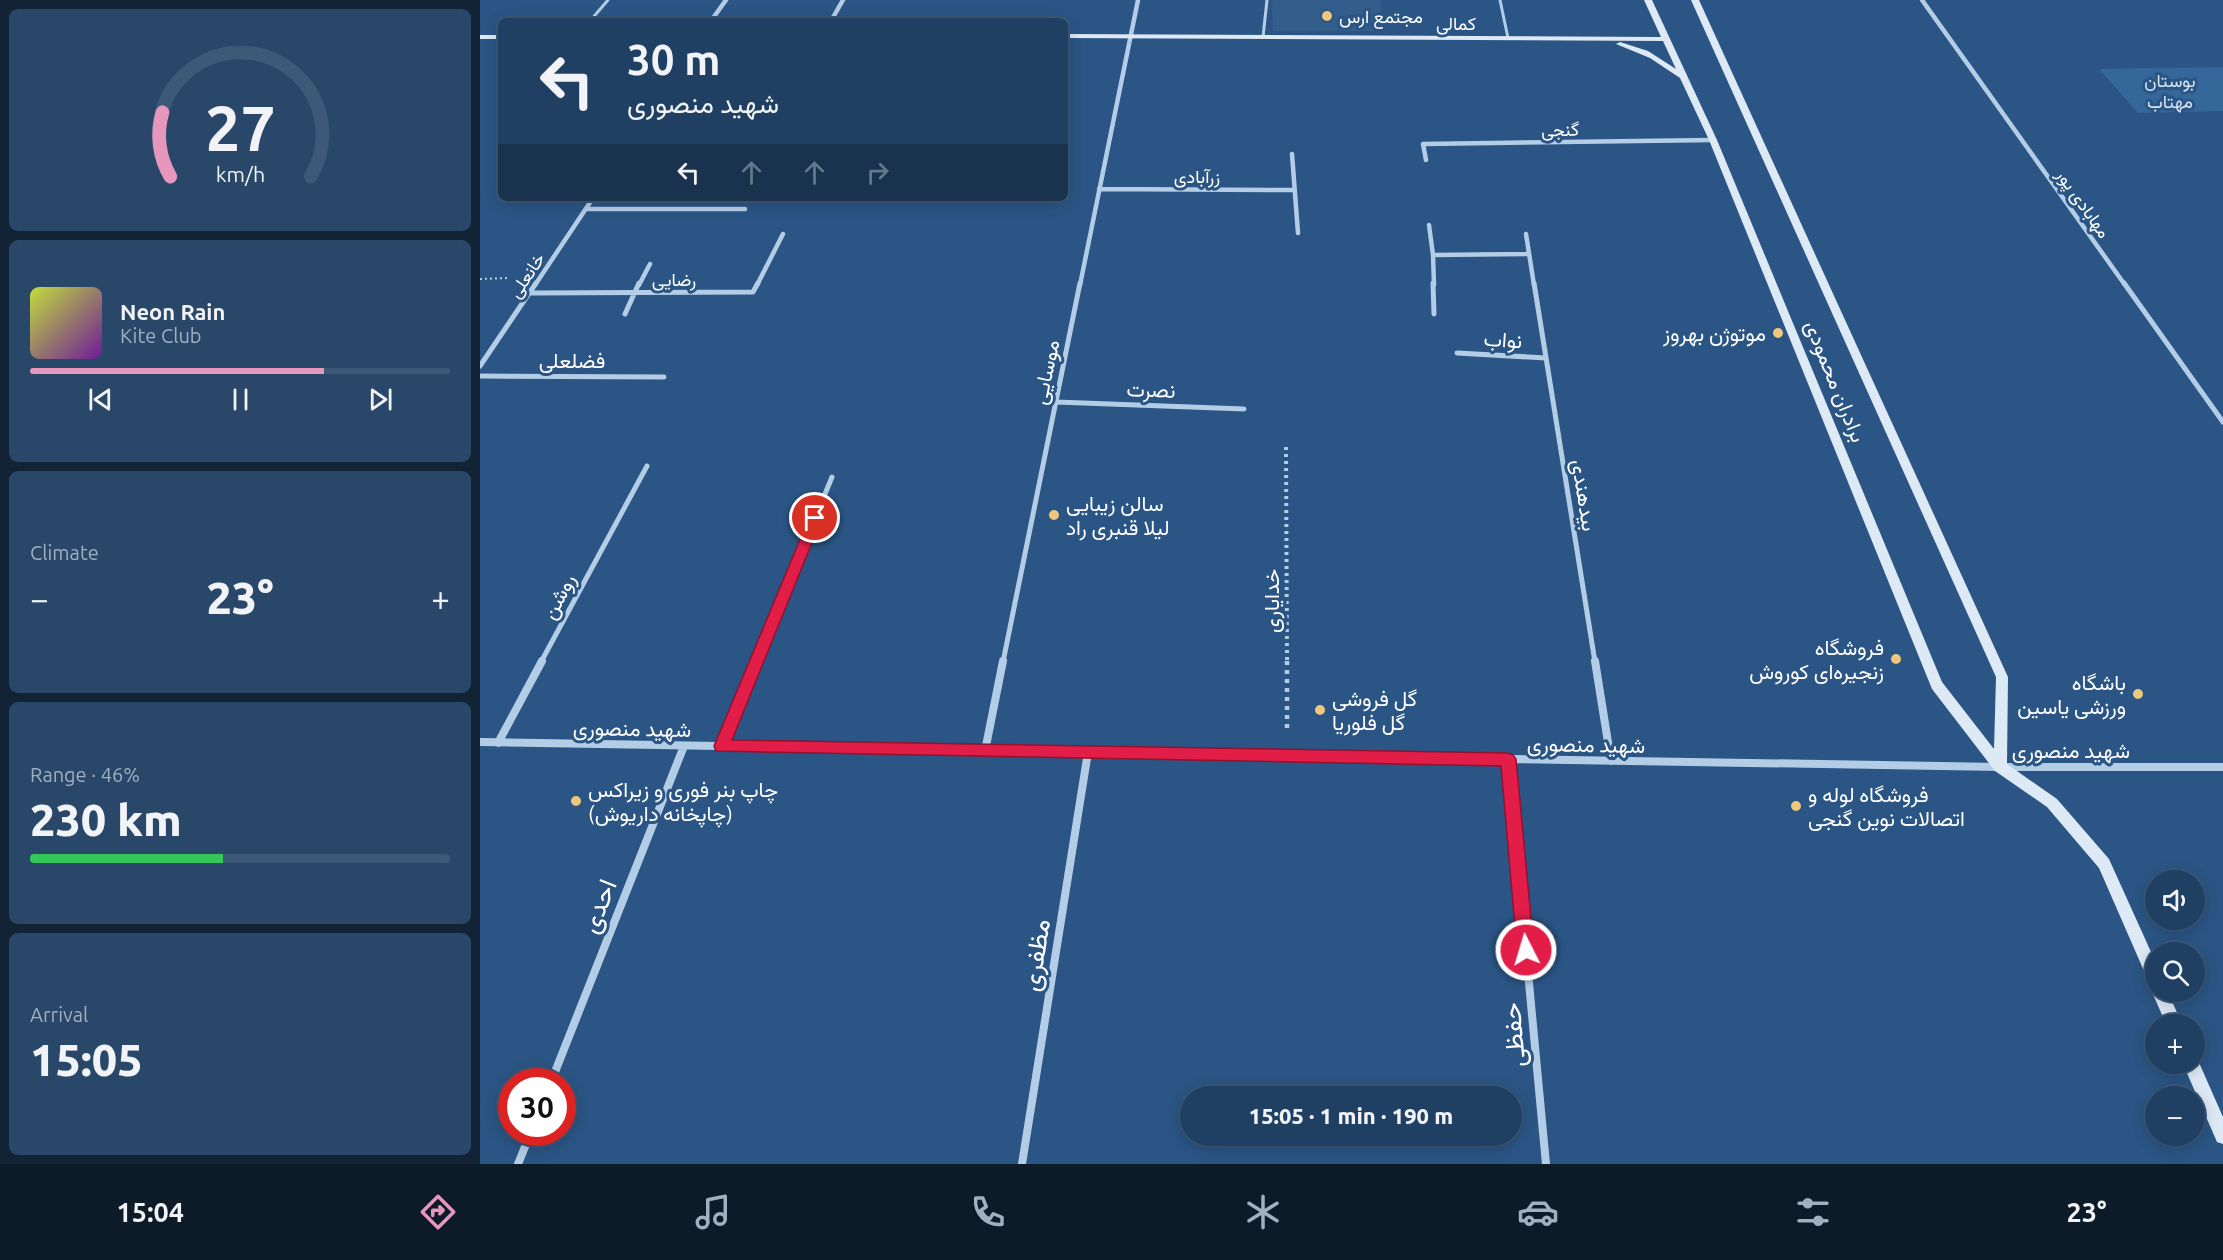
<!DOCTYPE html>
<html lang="en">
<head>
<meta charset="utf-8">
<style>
	body { margin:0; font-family:Ubuntu,Vazirmatn,sans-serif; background:#284769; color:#f1f3f6; height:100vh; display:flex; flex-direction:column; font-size:22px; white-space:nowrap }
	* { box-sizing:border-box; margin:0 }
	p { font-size:20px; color:#a2afbe }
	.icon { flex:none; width:33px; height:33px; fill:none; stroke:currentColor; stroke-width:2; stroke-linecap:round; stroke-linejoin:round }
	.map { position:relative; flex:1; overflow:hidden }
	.drawer { display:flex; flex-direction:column; gap:9px; padding:9px; background:#122336; width:480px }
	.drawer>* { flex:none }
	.guide { position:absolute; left:18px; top:18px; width:570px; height:183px; border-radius:9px; box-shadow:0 3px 15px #0003,0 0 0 2px #3d5978; background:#204063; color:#f1f3f6; overflow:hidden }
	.tools { position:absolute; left:1665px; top:870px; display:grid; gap:12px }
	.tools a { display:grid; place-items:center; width:60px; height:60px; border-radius:50%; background:#204063; box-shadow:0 3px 15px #0003,0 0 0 2px #3d5978; font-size:30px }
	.speed { position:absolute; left:18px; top:1068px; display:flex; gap:12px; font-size:30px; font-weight:700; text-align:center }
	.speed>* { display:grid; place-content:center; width:78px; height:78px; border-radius:50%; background:#204063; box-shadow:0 3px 15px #0003,0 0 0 2px #3d5978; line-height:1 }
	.speed .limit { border:9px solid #d22; background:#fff; color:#111 }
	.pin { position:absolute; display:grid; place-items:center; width:51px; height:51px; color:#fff; margin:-26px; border:3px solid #fff; border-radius:50%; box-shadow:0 2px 6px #0007 }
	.me { position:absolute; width:66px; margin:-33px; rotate:355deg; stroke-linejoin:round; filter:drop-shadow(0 0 4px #0008) }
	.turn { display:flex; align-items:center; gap:21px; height:126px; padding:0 30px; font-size:27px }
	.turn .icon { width:78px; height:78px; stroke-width:2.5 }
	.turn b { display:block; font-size:42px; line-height:51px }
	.lanes { display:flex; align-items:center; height:57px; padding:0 30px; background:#0003; justify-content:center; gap:30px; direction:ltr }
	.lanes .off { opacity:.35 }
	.big { font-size:45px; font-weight:800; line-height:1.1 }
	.drawer .tile { flex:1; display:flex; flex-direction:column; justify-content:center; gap:9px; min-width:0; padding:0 21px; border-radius:9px; background:#284769 }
	.drawer .dial { align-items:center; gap:0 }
	.dial svg { height:156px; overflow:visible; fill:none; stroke:#3d5978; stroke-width:7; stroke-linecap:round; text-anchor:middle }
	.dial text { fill:#f1f3f6; stroke:none }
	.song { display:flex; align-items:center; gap:18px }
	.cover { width:72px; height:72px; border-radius:9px; background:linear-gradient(135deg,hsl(70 70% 55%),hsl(280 70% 35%)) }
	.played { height:6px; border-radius:3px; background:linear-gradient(90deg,#e797bd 70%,#3d5978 70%) }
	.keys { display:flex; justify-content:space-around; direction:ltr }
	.heat { display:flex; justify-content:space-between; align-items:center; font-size:33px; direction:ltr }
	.charge { height:9px; border-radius:4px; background:linear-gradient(90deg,#34c759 46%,#3d5978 0) }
	.trip { position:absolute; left:700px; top:1086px; width:342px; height:60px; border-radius:30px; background:#204063; box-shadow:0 3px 15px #0003,0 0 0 2px #3d5978; font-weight:800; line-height:60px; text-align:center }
	.dock { display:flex; height:96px; justify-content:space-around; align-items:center; background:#0d1a28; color:#a2afbe }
	.dock .icon { width:42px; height:42px }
	.dock .selected { color:#e797bd }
	.dock b { font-size:27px; color:#f1f3f6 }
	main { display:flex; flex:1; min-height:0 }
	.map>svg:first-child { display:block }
	.green { fill:#35679b }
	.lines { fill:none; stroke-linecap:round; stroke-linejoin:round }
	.path-far2 { stroke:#b4cde7; stroke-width:2; stroke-dasharray:2 3; stroke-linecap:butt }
	.path-far1 { stroke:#b4cde7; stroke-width:4; stroke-dasharray:3 4; stroke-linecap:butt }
	.path { stroke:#b4cde7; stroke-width:4.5; stroke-dasharray:4 5; stroke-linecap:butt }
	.service { stroke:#b4cde7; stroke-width:3 }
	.minor-far2 { stroke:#b4cde7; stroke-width:4.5 }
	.minor-far1 { stroke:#b4cde7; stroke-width:5 }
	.minor { stroke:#b4cde7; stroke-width:8 }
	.secondary { fill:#dee9f6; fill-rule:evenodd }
	.wall { fill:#335d8a }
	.route { fill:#e11d48; stroke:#92132f; stroke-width:1.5 }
	.poi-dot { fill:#edc87c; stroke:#2a5584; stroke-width:2 }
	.labels { text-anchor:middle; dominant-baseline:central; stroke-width:6; stroke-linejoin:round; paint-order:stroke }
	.far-poi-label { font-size:18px; fill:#fff; stroke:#2a5584; text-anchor:start }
	.far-street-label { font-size:18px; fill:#fff; stroke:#2a5584 }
	.far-park-label { font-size:18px; fill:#d7e6f6; stroke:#2a5584 }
	.poi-label { font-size:21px; fill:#fff; stroke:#2a5584; text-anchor:start }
	.street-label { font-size:21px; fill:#fff; stroke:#2a5584 }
	.near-street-label { font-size:26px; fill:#fff; stroke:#2a5584 }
</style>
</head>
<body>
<main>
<section class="drawer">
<div class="tile dial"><svg viewBox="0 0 100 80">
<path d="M14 69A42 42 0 1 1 86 69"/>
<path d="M14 69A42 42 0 0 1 10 36" stroke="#e797bd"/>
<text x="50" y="56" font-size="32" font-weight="700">27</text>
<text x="50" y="72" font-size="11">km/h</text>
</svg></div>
<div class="tile">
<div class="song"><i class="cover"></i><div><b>Neon Rain</b><p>Kite Club</p></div></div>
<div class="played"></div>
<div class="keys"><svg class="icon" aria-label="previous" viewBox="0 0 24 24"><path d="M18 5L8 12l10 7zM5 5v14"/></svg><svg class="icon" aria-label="pause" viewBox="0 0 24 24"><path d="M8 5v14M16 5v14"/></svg><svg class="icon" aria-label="next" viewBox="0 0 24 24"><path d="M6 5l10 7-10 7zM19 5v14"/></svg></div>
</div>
<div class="tile"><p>Climate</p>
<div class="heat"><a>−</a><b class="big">23°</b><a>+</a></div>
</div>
<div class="tile"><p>Range · 46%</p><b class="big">230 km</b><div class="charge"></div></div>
<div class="tile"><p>Arrival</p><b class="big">15:05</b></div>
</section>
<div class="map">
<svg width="1743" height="1164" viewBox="0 0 1743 1164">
	<rect width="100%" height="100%" fill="#2a5584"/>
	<path class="green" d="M1743 67V111L1658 113 1619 69Z"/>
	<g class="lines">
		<path class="path-far2" d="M0 279 29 278"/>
		<path class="path-far1" d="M806 447 807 662"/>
		<path class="path" d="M807 661V731"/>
		<path class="service" d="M1020 0 1028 38
			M110 21 128 0
			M783 37 787 0"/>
		<path class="minor-far2" d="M1442 0 1645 285
			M231 21 246 0
			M351 21 363 0
			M812 154 818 233
			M946 160 943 144 1233 140
			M619 189 814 190
			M106 209H265
			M949 225 953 255
			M1046 234 1054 285
			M55 285 113 198
			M159 285 170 264
			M277 285 303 234
			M600 285 658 0
			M954 285 953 255 1049 254"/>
		<path class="minor-far1" d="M953 283 954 314
			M1054 283 1115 662
			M1644 283 1743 422
			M50 293 273 292 278 283
			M145 314 159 283
			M977 353 1066 358
			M0 366 56 283
			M0 376 184 377
			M576 402 764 409
			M61 662 167 466
			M276 662 352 477
			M523 662 600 283"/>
		<path class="minor" d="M1115 661 1131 761
			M0 742 1520 767H1743
			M18 743 62 661
			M242 746 277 661
			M505 751 523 661
			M1028 759 1066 1164
			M71 1082 204 746
			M38 1164 51 1132
			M542 1164 608 752"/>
		<path class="secondary" d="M1164 0H1172L1237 140 1462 682 1514 749 1516 677 1211 0H1219L1528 677 1527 764 1577 799 1629 859 1676 963V992H1688L1702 1024H1686L1672 992 1674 989 1671 987 1619 868 1567 807 1515 771 1452 689 1229 140 1200 78 1170 58 1136 44 1140 42 1168 51 1196 69 1183 41 585 38V34L1181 37Z
			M0 35H21V39H0Z
			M1714 1057 1717 1058 1743 1117V1144L1737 1142 1703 1064H1714Z"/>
	</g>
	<path class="wall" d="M792 0H901L900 31H793Z"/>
	<path class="route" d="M335 513 342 518 252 740 1028 753 1033 755 1036 759 1054 950 1052 956 1046 958 1040 956 1037 950 1021 766 236 751 234 746 329 518Z"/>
	<g class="poi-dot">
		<circle cx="847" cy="16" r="6"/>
		<circle cx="1298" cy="333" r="6"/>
		<circle cx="574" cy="515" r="6"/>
		<circle cx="1416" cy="659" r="6"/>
		<circle cx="1658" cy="694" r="6"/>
		<circle cx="840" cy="710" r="6"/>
		<circle cx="96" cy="801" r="6"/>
		<circle cx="1316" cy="806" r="6"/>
	</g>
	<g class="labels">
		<g class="far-poi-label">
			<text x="859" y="16">مجتمع ارس</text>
		</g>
		<g class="far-street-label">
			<text x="976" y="23">کمالی</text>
			<text transform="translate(1080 129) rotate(-1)">گنجی</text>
			<text x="717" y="176">زرآبادی</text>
			<text transform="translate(1604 203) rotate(55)">مهابادی پور</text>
			<text transform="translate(46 275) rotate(-56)">خانعلی</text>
			<text x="194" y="279">رضایی</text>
		</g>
		<g class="far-park-label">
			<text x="1690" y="80">بوستان<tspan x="1690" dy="21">مهتاب</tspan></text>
		</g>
		<g class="poi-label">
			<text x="1286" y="333" text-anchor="end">موتوژن بهروز</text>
			<text x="586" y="503">سالن زیبایی<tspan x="586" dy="24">لیلا قنبری راد</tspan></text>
			<text x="1404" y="647" text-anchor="end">فروشگاه<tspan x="1404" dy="24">زنجیره‌ای کوروش</tspan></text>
			<text x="1646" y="682" text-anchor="end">باشگاه<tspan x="1646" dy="24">ورزشی یاسین</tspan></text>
			<text x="852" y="698">گل فروشی<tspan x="852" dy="24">گل فلوریا</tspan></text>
			<text x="108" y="789">چاپ بنر فوری و زیراکس<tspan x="108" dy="24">(چاپخانه داریوش)</tspan></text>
			<text x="1328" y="794">فروشگاه لوله و<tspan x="1328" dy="24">اتصالات نوین گنجی</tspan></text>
		</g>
		<g class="street-label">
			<text transform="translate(1023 339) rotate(4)">نواب</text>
			<text x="92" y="360">فضلعلی</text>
			<text transform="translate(565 372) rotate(-78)">موسایی</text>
			<text transform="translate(1356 381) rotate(68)">برادران محمودی</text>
			<text transform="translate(671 389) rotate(2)">نصرت</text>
			<text transform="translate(1105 495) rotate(81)">بیدهندی</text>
			<text transform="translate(78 596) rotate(-62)">روشن</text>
			<text transform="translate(791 601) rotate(-90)">خدایاری</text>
			<text transform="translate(152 728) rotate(1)">شهید منصوری</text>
			<text transform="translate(1106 744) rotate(1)">شهید منصوری</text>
			<text x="1591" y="750">شهید منصوری</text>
		</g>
		<g class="near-street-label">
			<text transform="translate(118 906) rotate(-68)">احدی</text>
			<text transform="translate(555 955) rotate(-81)">مظفری</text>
			<text transform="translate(1033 1035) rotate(-95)">حفظی</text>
		</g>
	</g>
</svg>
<div class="tools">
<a><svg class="icon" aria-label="sound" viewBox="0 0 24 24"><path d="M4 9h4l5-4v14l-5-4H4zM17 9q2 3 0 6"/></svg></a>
<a><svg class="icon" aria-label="search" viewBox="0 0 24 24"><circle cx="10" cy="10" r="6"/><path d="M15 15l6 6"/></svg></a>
<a>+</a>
<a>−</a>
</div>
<div class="speed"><div class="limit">30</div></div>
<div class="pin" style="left:335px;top:518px;background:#d93025"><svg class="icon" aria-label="arrive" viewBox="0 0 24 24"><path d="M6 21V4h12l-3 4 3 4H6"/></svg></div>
<svg class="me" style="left:1046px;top:950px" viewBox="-20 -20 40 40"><circle r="17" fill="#e11d48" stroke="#fff" stroke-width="3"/><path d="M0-11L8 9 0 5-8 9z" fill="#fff"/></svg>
<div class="trip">15:05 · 1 min · 190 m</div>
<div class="guide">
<div class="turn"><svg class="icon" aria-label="left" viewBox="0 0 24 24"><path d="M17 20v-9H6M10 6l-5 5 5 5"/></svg><div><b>30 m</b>شهید منصوری</div></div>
<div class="lanes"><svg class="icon" aria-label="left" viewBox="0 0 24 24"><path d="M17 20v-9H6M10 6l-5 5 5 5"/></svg><svg class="icon off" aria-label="ahead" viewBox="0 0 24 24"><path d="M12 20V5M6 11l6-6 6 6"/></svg><svg class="icon off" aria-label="ahead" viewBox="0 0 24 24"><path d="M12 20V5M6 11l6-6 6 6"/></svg><svg class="icon off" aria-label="right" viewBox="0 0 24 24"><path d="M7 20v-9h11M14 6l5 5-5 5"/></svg></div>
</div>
</div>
</main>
<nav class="dock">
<b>15:04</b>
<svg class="icon selected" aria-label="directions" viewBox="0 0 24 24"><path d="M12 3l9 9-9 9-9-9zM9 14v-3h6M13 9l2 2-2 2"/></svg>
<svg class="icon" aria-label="music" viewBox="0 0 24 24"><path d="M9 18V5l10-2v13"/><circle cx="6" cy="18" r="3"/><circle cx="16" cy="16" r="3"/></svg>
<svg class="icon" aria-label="phone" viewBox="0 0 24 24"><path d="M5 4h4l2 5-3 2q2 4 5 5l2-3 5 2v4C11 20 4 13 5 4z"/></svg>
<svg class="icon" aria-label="climate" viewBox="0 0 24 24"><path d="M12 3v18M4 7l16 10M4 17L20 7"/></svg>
<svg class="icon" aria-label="car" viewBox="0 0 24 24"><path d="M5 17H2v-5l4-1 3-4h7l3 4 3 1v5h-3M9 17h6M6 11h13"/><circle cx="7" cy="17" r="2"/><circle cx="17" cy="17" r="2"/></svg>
<svg class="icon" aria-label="filters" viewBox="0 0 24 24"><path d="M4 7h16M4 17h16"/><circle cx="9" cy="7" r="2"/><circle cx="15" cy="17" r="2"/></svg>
<b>23°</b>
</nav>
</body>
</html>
